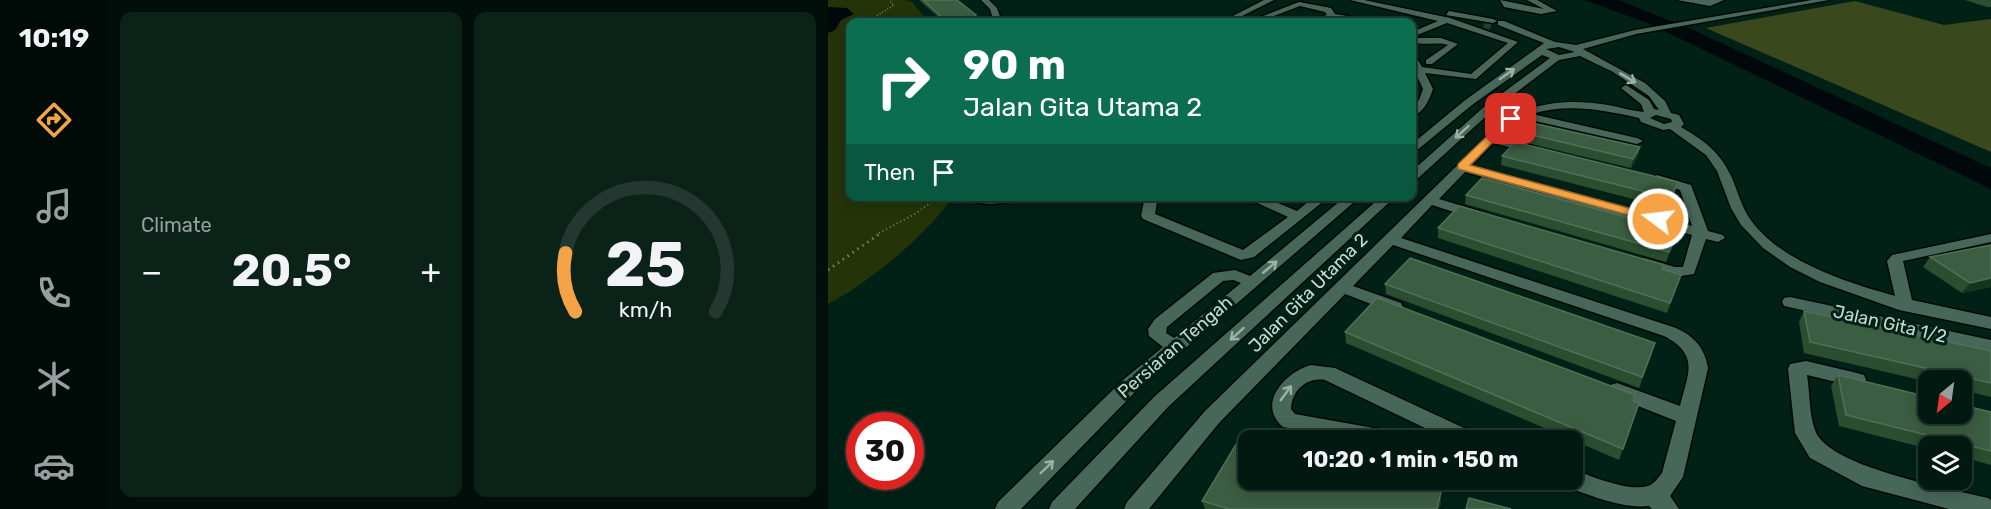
<!DOCTYPE html>
<html lang="en">
<head>
<meta charset="utf-8">
<style>
	body { margin:0; font-family:Rubik,sans-serif; background:#0b2219; color:#f1f3f6; height:100vh; display:flex; flex-direction:column; font-size:22px; white-space:nowrap }
	* { box-sizing:border-box; margin:0 }
	p { font-size:20px; color:#96a09f }
	.icon { flex:none; width:33px; height:33px; fill:none; stroke:currentColor; stroke-width:2; stroke-linecap:round; stroke-linejoin:round }
	.map { position:relative; flex:1; overflow:hidden }
	.sheet { display:flex; flex-direction:column; gap:12px; padding:12px; background:#010e09; width:720px }
	.sheet>* { flex:none }
	.guide { position:absolute; left:18px; top:18px; width:570px; height:183px; border-radius:12px; box-shadow:0 3px 15px #0003,0 0 0 2px #233830; background:#0b6e4f; color:#fff; overflow:hidden }
	.needle { width:39px; rotate:209deg }
	.buttons { position:absolute; left:1090px; top:370px; display:grid; gap:12px }
	.buttons a { display:grid; place-items:center; width:54px; height:54px; border-radius:12px; background:#011910; box-shadow:0 3px 15px #0003,0 0 0 2px #233830; font-size:30px }
	.speed { position:absolute; left:18px; top:412px; display:flex; gap:12px; font-size:30px; font-weight:700; text-align:center }
	.speed>* { display:grid; place-content:center; width:78px; height:78px; border-radius:50%; background:#011910; box-shadow:0 3px 15px #0003,0 0 0 2px #233830; line-height:1 }
	.speed .limit { border:9px solid #d22; background:#fff; color:#111 }
	.pin { position:absolute; display:grid; place-items:center; width:51px; height:51px; color:#fff; margin:-26px; border-radius:12px; box-shadow:0 3px 9px #0006 }
	.me { position:absolute; width:66px; margin:-33px; rotate:285deg; stroke-linejoin:round; filter:drop-shadow(0 0 4px #0008) }
	.turn { display:flex; align-items:center; gap:21px; height:126px; padding:0 18px; font-size:27px }
	.turn .icon { width:78px; height:78px; stroke-width:2.5 }
	.turn b { display:block; font-size:42px; line-height:51px }
	.then { display:flex; align-items:center; height:57px; padding:0 18px; background:#0003; gap:12px; font-size:22px }
	.big { font-size:45px; font-weight:700; line-height:1.1 }
	.sheet .widget { flex:1; display:flex; flex-direction:column; justify-content:center; gap:9px; min-width:0; padding:0 21px; border-radius:12px; background:#0b2219 }
	.sheet .dial { align-items:center; gap:0 }
	.dial svg { height:156px; overflow:visible; fill:none; stroke:#233830; stroke-width:7; stroke-linecap:round; text-anchor:middle }
	.dial text { fill:#f1f3f6; stroke:none }
	.heat { display:flex; justify-content:space-between; align-items:center; font-size:33px; direction:ltr }
	.sheet .tiles { flex:1; display:grid; gap:12px; grid-template-columns:repeat(2,1fr) }
	.trip { position:absolute; left:410px; top:430px; width:345px; height:60px; border-radius:12px; background:#011910; box-shadow:0 3px 15px #0003,0 0 0 2px #233830; font-weight:700; line-height:60px; text-align:center }
	main { display:flex; flex:1; min-height:0 }
	.menu { display:flex; flex-direction:column; width:108px; justify-content:space-around; align-items:center; background:#000a06; color:#96a09f }
	.menu .icon { width:42px; height:42px }
	.menu .selected { color:#f5a345 }
	.menu b { font-size:27px; color:#f1f3f6 }
	.map>svg:first-child { display:block }
	.green { fill:#253408 }
	.forest { fill:#39491d }
	.water { fill:#00080b }
	.lines { fill:none; stroke-linecap:round; stroke-linejoin:round }
	.minor-tunnel { stroke:#1f3d32; stroke-width:8; stroke-dasharray:8 4; stroke-linecap:butt }
	.minor-casing { stroke:#000904; stroke-width:3 }
	.path-far2 { stroke:#688077; stroke-width:1.5; stroke-dasharray:1 2; stroke-linecap:butt }
	.path-far1 { stroke:#688077; stroke-width:2; stroke-dasharray:1 3; stroke-linecap:butt }
	.path { stroke:#688077; stroke-width:3; stroke-dasharray:1.5 4.5; stroke-linecap:butt }
	.minor { fill:#47675a; fill-rule:evenodd }
	.wall { fill:#2a4e2f }
	.shaded-wall { fill:#12361e }
	.building { fill:#3b5d41; stroke:#517157; stroke-width:1.5 }
	.oneway { stroke:#9bb1a7 }
	.route { fill:#f5a345; stroke:#9f6a2d; stroke-width:1.5 }
	.labels { text-anchor:middle; dominant-baseline:central; stroke-width:6; stroke-linejoin:round; paint-order:stroke }
	.street-label { font-size:18px; fill:#c8d9d1; stroke:#012116 }
</style>
</head>
<body>
<main>
<nav class="menu">
<b>10:19</b>
<svg class="icon selected" aria-label="directions" viewBox="0 0 24 24"><path d="M12 3l9 9-9 9-9-9zM9 14v-3h6M13 9l2 2-2 2"/></svg>
<svg class="icon" aria-label="music" viewBox="0 0 24 24"><path d="M9 18V5l10-2v13"/><circle cx="6" cy="18" r="3"/><circle cx="16" cy="16" r="3"/></svg>
<svg class="icon" aria-label="phone" viewBox="0 0 24 24"><path d="M5 4h4l2 5-3 2q2 4 5 5l2-3 5 2v4C11 20 4 13 5 4z"/></svg>
<svg class="icon" aria-label="climate" viewBox="0 0 24 24"><path d="M12 3v18M4 7l16 10M4 17L20 7"/></svg>
<svg class="icon" aria-label="car" viewBox="0 0 24 24"><path d="M5 17H2v-5l4-1 3-4h7l3 4 3 1v5h-3M9 17h6M6 11h13"/><circle cx="7" cy="17" r="2"/><circle cx="17" cy="17" r="2"/></svg>
</nav>
<section class="sheet">
<div class="tiles">
<div class="widget"><p>Climate</p>
<div class="heat"><a>−</a><b class="big">20.5°</b><a>+</a></div>
</div>
<div class="widget dial"><svg viewBox="0 0 100 80">
<path d="M14 69A42 42 0 1 1 86 69"/>
<path d="M14 69A42 42 0 0 1 9 39" stroke="#f5a345"/>
<text x="50" y="56" font-size="32" font-weight="700">25</text>
<text x="50" y="72" font-size="11">km/h</text>
</svg></div>
</div>
</section>
<div class="map">
<svg width="1163" height="509" viewBox="0 0 1163 509">
	<rect width="100%" height="100%" fill="#012116"/>
	<path class="green" d="M0 0H78L84 2 101 22H22V196L125 197C99 234 41 283 0 304Z"/>
	<path class="forest" d="M1027 1 1116 25 1163 19V152L878 28Z"/>
	<path class="water" d="M756 0H791L865 30 1163 168V189L822 24Z
		M0 7 19 8 26 14 13 20 7 30 0 33Z"/>
	<g class="lines">
		<path class="minor-tunnel" d="M656 24 663 26"/>
		<defs>
			<path id="minor" d="M153 0H161L169 8 174 22H166L162 9Z
				M436 0H446L402 22H393Z
				M522 0H536L622 18 690 42 648 79 597 73 605 89C601 100 596 113 584 116V108L591 100 595 89 584 65V54L587 55 594 67 643 74 680 43 619 23 584 37V32L610 21Z
				M672 0 716 9 699 0H709L729 11 713 14 676 7Z
				M849 0H896L882 6Z
				M984 0H1001L808 34 755 49 817 83 837 101 843 113 851 115 856 124 853 127C876 140 893 153 904 178 909 190 913 204 920 216 949 261 1018 282 1067 296L1059 261 1064 255 1163 234V242L1075 261 1084 300 1163 317V329L1071 310 992 282 962 267 935 248 913 225 903 208 889 171 878 155 842 129 835 130 813 122 811 118C775 110 740 103 704 114L809 138 815 141 809 144 694 118 687 121 671 137 708 147V151L704 153 665 143 643 166 864 226 852 190 825 182 823 179 829 175 863 185 880 231 895 235 897 238 890 242 878 239 866 274 846 277 811 266 808 263 816 258 847 267H855L864 235 637 172 611 199 651 211 653 214 651 217H641L604 205 573 238 848 328C866 336 877 348 880 368L855 477 842 496 851 509H824L821 506C793 509 762 495 736 486L733 480H744V469C763 476 800 492 820 486 826 484 830 478 834 473L848 421 782 395 779 390 782 385 789 383 852 406C860 373 872 355 836 336L565 245 525 286 573 303 575 307 573 311H561L517 294 391 423 321 509H296L299 502 377 411 679 117C712 102 744 99 780 105 792 107 804 111 816 112L813 104 793 88 798 85 821 100 826 109 831 110 821 96 785 72 752 56 731 60 665 110 588 180 584 181V171L657 106 722 58 714 55 644 105 588 151 584 152V144L636 101 716 43 670 25V21H676L727 42 748 45 807 30ZM731 47 747 52 731 55 718 49ZM828 115 843 119 844 122 836 124 822 118Z
				M471 2 503 8 507 14 555 22H507L510 20 504 18 475 22 499 15 497 12 472 6 430 22H420Z
				M621 11 665 19 669 21 665 23 618 15Z
				M613 38 630 44 604 64H598V60L620 45C608 41 593 47 584 41L588 38Z
				M144 196H193C184 204 157 206 145 201Z
				M317 196H330L327 214 415 250 460 217 414 196H433L469 211 487 196H502L426 257 413 260 315 219 313 216Z
				M518 196H533L309 390 193 509H167L170 502 295 380 335 347 321 336 320 329 327 319 385 273 407 270 422 276ZM405 280 413 283 346 338 338 333 339 327 395 281Z
				M554 196H568L340 407 247 509H221L224 502 326 397Z
				M962 297 1163 340V352L956 306 954 302 956 298Z
				M978 361 1029 373 1036 375 1038 380 1036 385 1029 387 979 375C982 393 981 414 987 430 999 467 1123 489 1160 498L1163 500V509H1121L1034 486 982 458 967 433 960 369 962 364Z
				M483 365 507 368 651 435 654 441H624L497 380C479 377 464 390 463 409L467 414 568 432 575 435 578 441H523L455 427C428 404 457 372 483 365Z"/>
		</defs>
		<use href="#minor" class="minor-casing"/>
		<path class="path-far2" d="M39 22 66 5 61 0"/>
		<path class="path-far1" d="M51 233 87 214 112 196"/>
		<path class="path" d="M0 270 54 232"/>
		<use href="#minor" class="minor"/>
	</g>
	<path class="wall" d="M91 0H129L148 15 150 22H116Z
		M1137 0H1163V7H1159Z
		M700 134 812 147 810 156 803 168 699 143Z
		M674 156 847 191 840 208 673 165Z
		M638 195 850 231 838 262 637 204Z
		M610 228 835 269 853 275 839 313 610 238Z
		M1102 257 1163 287 1134 293 1095 267Z
		M557 284 824 354 811 388 558 294Z
		M976 311 1163 351V397L1134 390V381H1101V382L976 353 971 322Z
		M517 332 811 403 791 460 518 343Z
		M1010 375 1163 412V465L1134 457V447H1101V449L1011 426 1003 386Z
		M613 492V503L611 509H377L374 501Z"/>
	<path class="shaded-wall" d="M148 15 150 22H145Z
		M812 147 810 156 803 168 805 159Z
		M850 182 847 191 840 208 843 198Z
		M850 231 847 242 838 262 841 252Z
		M1163 278V287L1134 293 1142 283Z
		M613 492V503L611 509H609Z"/>
	<path class="building" d="M95 0H129L148 15 145 22H116L117 20Z
		M709 124 812 147 805 159 700 134Z
		M687 142 850 182 843 198 674 156Z
		M654 178 850 231 841 252 638 195Z
		M631 206 836 265 834 269 853 275 842 303 610 228Z
		M1163 245V278L1142 283 1102 257Z
		M582 258 827 343 814 377 557 284Z
		M549 298 807 395 805 401 811 403 795 449 517 332Z
		M976 311 1163 351V383L982 342Z
		M1010 375 1101 397V414H1134V405L1163 412V451L1018 415Z
		M410 441 420 443V480H565L613 492 609 509H401L374 501Z
		M641 498 683 509H638Z"/>
	<defs><path id="oneway-shaft" d="M-6 0H5M1.5-3L5.5 0L1.5 3" fill="none" stroke-width="1.6" stroke-linecap="round" stroke-linejoin="round" transform="scale(1.5)"/></defs>
	<g class="oneway">
		<use href="#oneway-shaft" transform="translate(679 74) rotate(-35)"/>
		<use href="#oneway-shaft" transform="translate(800 78) rotate(31)"/>
		<use href="#oneway-shaft" transform="translate(634 132) rotate(138)"/>
		<use href="#oneway-shaft" transform="translate(442 267) rotate(-40)"/>
		<use href="#oneway-shaft" transform="translate(409 334) rotate(138)"/>
		<use href="#oneway-shaft" transform="translate(458 393) rotate(-54)"/>
		<use href="#oneway-shaft" transform="translate(219 467) rotate(-44)"/>
	</g>
	<path class="route" d="M679 117 688 119 642 165 834 217 836 219 830 223 630 169V164Z"/>
	<g class="labels">
		<g class="street-label">
			<text transform="translate(480 293) rotate(-45)">Jalan Gita Utama 2</text>
			<text transform="translate(1062 324) rotate(13)">Jalan Gita 1/2</text>
			<text transform="translate(347 347) rotate(-41)">Persiaran Tengah</text>
		</g>
	</g>
</svg>
<div class="buttons">
<a><svg class="needle" viewBox="-14 -14 28 28"><path d="M0-13l5 13h-10z" fill="#e53935"/><path d="M0 13l5-13h-10z" fill="#96a09f"/></svg></a>
<a><svg class="icon" aria-label="layers" viewBox="0 0 24 24"><path d="M12 4l9 5-9 5-9-5zM3 14l9 5 9-5"/></svg></a>
</div>
<div class="speed"><div class="limit">30</div></div>
<div class="pin" style="left:683px;top:119px;background:#d93025"><svg class="icon" aria-label="arrive" viewBox="0 0 24 24"><path d="M6 21V4h12l-3 4 3 4H6"/></svg></div>
<svg class="me" style="left:830px;top:219px" viewBox="-20 -20 40 40"><circle r="17" fill="#f5a345" stroke="#fff" stroke-width="3"/><path d="M0-11L8 9 0 5-8 9z" fill="#fff"/></svg>
<div class="trip">10:20 · 1 min · 150 m</div>
<div class="guide">
<div class="turn"><svg class="icon" aria-label="right" viewBox="0 0 24 24"><path d="M7 20v-9h11M14 6l5 5-5 5"/></svg><div><b>90 m</b>Jalan Gita Utama 2</div></div>
<div class="then">Then<svg class="icon" aria-label="arrive" viewBox="0 0 24 24"><path d="M6 21V4h12l-3 4 3 4H6"/></svg></div>
</div>
</div>
</main>
</body>
</html>
